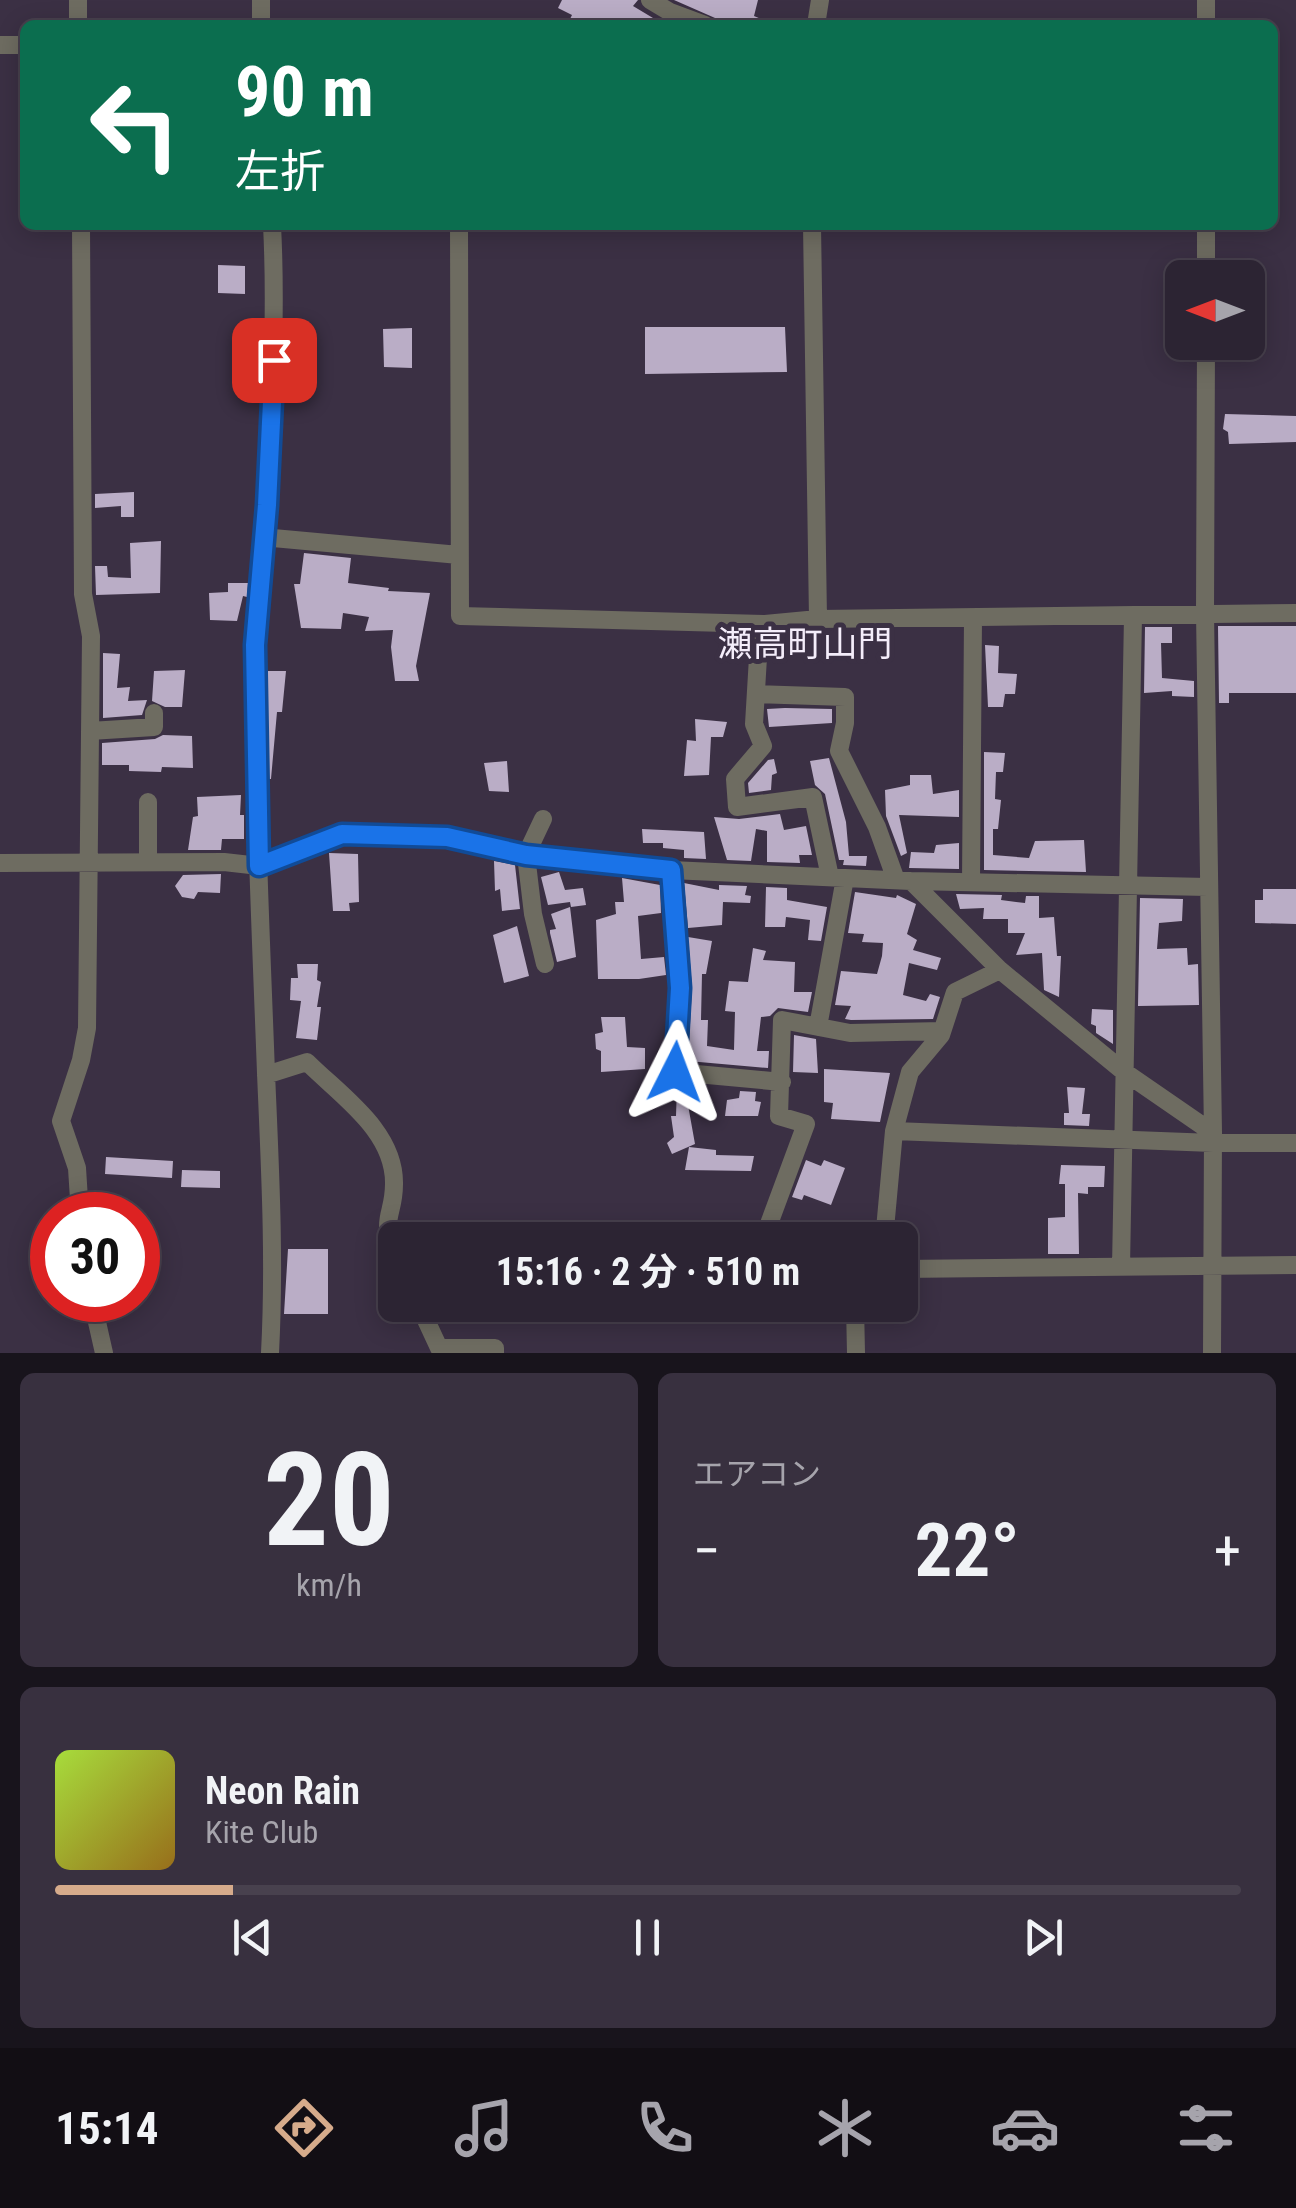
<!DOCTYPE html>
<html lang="ja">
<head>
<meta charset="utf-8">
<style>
	body { margin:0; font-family:"Roboto Condensed","Noto Sans JP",sans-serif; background:#38303f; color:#f1f3f6; height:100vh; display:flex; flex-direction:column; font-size:38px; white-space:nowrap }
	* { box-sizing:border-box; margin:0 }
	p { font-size:32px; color:#a6a4ac }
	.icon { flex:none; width:55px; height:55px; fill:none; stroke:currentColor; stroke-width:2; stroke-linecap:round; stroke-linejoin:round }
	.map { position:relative; height:1353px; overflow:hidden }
	.side { display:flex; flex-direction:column; gap:20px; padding:20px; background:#18141c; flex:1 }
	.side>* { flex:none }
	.hud { position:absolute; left:20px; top:20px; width:1258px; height:210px; border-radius:15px; box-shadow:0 5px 25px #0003,0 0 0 2px #48414e; background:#0b6e4f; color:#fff; overflow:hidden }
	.needle { width:65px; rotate:270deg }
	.buttons { position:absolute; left:1165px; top:260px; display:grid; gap:20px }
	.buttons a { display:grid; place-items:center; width:100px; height:100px; border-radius:15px; background:#2c2433; box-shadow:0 5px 25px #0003,0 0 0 2px #48414e; font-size:50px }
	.speed { position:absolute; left:30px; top:1192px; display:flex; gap:20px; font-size:50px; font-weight:700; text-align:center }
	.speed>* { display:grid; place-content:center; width:130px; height:130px; border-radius:50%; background:#2c2433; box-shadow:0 5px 25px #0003,0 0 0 2px #48414e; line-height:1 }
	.speed .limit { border:15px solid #d22; background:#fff; color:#111 }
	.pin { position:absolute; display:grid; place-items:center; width:85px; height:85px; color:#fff; margin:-42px; border-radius:20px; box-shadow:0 5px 15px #0006 }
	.me { position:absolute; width:110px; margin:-55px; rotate:3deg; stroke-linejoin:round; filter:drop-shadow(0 0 8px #0008) }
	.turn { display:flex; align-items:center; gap:35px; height:210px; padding:0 50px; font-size:45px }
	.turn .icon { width:130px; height:130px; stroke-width:2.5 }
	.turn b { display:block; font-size:70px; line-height:85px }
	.big { font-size:75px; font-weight:700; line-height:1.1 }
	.side .tile { flex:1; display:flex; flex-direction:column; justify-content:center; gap:15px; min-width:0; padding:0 35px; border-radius:15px; background:#38303f }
	.side .dial { align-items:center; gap:0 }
	.dial b { font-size:130px; line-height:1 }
	.song { display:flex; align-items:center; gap:30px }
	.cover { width:120px; height:120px; border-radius:15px; background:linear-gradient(135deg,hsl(80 70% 55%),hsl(40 70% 35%)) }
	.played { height:10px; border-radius:5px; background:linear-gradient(90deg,#d6ab8b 15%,#48414e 15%) }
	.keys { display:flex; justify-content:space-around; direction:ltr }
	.heat { display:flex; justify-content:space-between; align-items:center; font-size:55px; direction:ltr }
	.side .tiles { flex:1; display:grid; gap:20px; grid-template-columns:1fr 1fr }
	.tile:last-child { grid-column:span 2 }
	.trip { position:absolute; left:378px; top:1222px; width:540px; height:100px; border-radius:15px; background:#2c2433; box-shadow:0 5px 25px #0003,0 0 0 2px #48414e; font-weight:700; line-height:100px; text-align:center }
	.tabs { display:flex; height:160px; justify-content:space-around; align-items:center; background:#120e14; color:#a6a4ac }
	.tabs .icon { width:70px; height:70px }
	.tabs .active { color:#d6ab8b }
	.tabs b { font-size:45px; color:#f1f3f6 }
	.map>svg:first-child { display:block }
	.building { fill:#baadc6 }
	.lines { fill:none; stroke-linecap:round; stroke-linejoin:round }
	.minor { stroke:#6e6c61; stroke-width:18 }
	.route-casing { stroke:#114b97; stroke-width:25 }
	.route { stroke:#1a73e8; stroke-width:18 }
	.labels { text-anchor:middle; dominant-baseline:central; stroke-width:10; stroke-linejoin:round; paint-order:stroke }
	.quarter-label { font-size:35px; fill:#f4edfa; stroke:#3b3044 }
</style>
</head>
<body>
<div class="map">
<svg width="1296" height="1353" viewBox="0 0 1296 1353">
	<rect width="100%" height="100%" fill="#3b3044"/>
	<path class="building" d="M562 0H638L633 6 653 18 648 25H567L572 15 558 8Z
		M674 0H758L754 16 775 25H731Z
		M218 265 245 266V294L218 293Z
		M645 327H785L787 372 645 374Z
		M412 328V368L384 367 383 329Z
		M1225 414 1296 416V442L1229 444 1228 432 1223 429Z
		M134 492V517H121V506L95 508V494Z
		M161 541 160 593 96 595 95 566H107L108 577 131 578 130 543Z
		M304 553 351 558 348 583 389 588 388 591 430 593 416 666 419 681H395L391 647 393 630 365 631 369 617 343 613 341 629 301 628 294 584H300Z
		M228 583H248L247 597 243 596 237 621 210 620 209 593 228 592Z
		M1218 626H1296V693H1229V703H1219Z
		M1145 627H1172V643H1161L1162 678 1194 681V697L1172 696V691L1144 693Z
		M985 645 999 646 998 673 1017 674 1015 694H1005L1003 707H988Z
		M103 653 120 654 117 688 130 687 128 701 147 700 142 715 103 718Z
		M185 670 182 707H165L152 701 154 671Z
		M268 671H286L282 712H277L271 779H268Z
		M785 708 832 709V723L769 727 767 709Z
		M695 719 727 722 723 737H711L709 775 684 776 687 740 696 741Z
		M163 735 192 736 193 768 162 767 161 772 129 771V765H102V743L155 739Z
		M984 752 1005 753 1003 772H996L995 799 1001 800 998 829H993V855L1029 858 1035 841 1084 840 1086 872 984 870Z
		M829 758 846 822 849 856H867L866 866 843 865 844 860H839L825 794 815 785 810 761Z
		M774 759 777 773 772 775 771 790 749 793 748 783 768 760Z
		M507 761 509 792 489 791 484 763Z
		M910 775H931L933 794 959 790V817L899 815 907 853 901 856 886 816 885 790 910 785Z
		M241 795 240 815H244V839H222L221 850H188L193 817 198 816 197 797Z
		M780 814 784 830 806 826 812 855H799L800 863 767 862V831L756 829 751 861 727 860 714 817 739 819Z
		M642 829 704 832 706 859 684 858V850L663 848V843H643Z
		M959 843V869L909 868 911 852 934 853 936 845Z
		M329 853 358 854 359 902 349 903 350 911H333Z
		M494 861 515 865 520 909 502 911 500 889 495 891Z
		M559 872 565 890 583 888 586 905 571 907 570 902 548 905 541 877Z
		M221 874 220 893 198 892 194 899 182 897 175 886 183 875Z
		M622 878 660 885 661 913 638 916 641 959 664 957 666 975 639 979H598L596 920 616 914 615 902H624Z
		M684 883 719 890V885L747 886 745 895 751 896 750 903 723 902 722 925 688 928Z
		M766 887 787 888V900L827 907 821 941 808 940 810 920 786 917 785 927H765Z
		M1263 889H1296V924L1255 923V900H1263Z
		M855 892 896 898 897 895 916 904 907 934 917 940 913 950 941 958 937 970 909 963 903 995 926 1001 930 994 940 997 933 1019 851 1020 845 1019 851 1006 835 1005 841 971 877 974 882 956 883 943 862 942 864 934 848 933Z
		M956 894 1002 895 1001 900 1025 903 1026 896H1039V918L1054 917 1057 956H1061L1059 997 1044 990 1042 953 1016 955 1025 933H1008V919H983L984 908 960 909Z
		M1140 898 1183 899 1182 921 1159 923 1157 949 1187 948 1188 965 1198 964 1199 1005 1138 1006Z
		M570 907 576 957 557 962 550 933V930L556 929 551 914Z
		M517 926 529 976 504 983 493 935Z
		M688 937 712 941 706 974H702L701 1020H708L707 1046 734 1050 735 1012 725 1011 729 981 748 982 753 948 766 951 763 960 795 962 794 992H812L808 1012 778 1008 770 1016 761 1017 757 1051H769L768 1068 688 1061 692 988Z
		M297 964H318L317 980 321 982 317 1007H321L317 1040 296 1038 301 1001 290 1000 291 978H298Z
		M1092 1009 1113 1010V1044L1096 1033V1026L1091 1024Z
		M601 1017H625L627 1047 645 1048V1069L601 1072V1051L596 1049 595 1034 603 1032Z
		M794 1035 816 1039 818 1073 793 1072Z
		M824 1069 890 1073 880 1122 831 1119 833 1103 824 1102Z
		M677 1085 697 1087 694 1106 688 1105 695 1144 672 1154 667 1143 674 1137 671 1116H676Z
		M1067 1087 1085 1088 1082 1114H1090L1089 1126 1064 1125V1113H1069Z
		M740 1091 756 1092 755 1101 761 1102 758 1116H725L727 1100 739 1098Z
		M689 1147 716 1150V1155L754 1156 751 1171 685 1170Z
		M106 1157 173 1161 172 1178 105 1174Z
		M806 1160 821 1166 824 1160 845 1168 831 1205 804 1195 802 1200 792 1197Z
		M1061 1165 1105 1166 1104 1187H1088V1194L1078 1193 1079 1254H1048V1218L1065 1217V1184H1059Z
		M182 1170 220 1171V1188L181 1187Z
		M288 1249H328V1314H284Z"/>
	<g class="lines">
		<path class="minor" d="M78 0V25
			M261 0V25
			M650 0 670 12 705 25
			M816 25 820 0
			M1206 25V0
			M0 45H25
			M459 225 460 616 765 624 818 619 1296 613
			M812 225 818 619
			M1206 278V225
			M1206 342 1205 613 1213 1133 1212 1353
			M262 537 459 555
			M760 624 754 724 763 746 735 779 737 807 813 797 830 877
			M757 694 845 697V723L839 751 877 827 896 880
			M90 731 154 727V713
			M148 802V862
			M543 819 526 855 533 914 545 964
			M0 863 224 862 259 866 342 835 447 837 526 855 671 870 911 881 1208 887
			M671 870 679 988 675 1072 782 1082
			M911 881 1000 970 1123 1071 1213 1133
			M971 882 973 618
			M818 1027 845 878
			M266 1075 307 1062C341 1096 395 1131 394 1184 394 1216 380 1217 395 1251
			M894 1131 1213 1143H1296
			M80 1215 77 1168 61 1121 81 1060 87 1028 91 636 83 594 81 225
			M763 1240 806 1124 779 1116 782 1020 850 1033 942 1031
			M884 1240 894 1131 910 1072 941 1035 955 992 1000 970
			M1121 1267 1133 616
			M900 1269 1296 1265
			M92 1300 104 1353
			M419 1305 439 1348H495V1353
			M855 1305 856 1353
			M270 1353C275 1259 270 1167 266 1073 262 964 257 856 255 747 253 573 281 400 272 225"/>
	</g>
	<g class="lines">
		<defs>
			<path id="route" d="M274 360 267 505 255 645 259 866 342 834 447 837 526 855 671 870 680 988 675 1072"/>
		</defs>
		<use href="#route" class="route-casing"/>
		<use href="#route" class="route"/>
	</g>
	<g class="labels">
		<g class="quarter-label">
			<text x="805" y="644">瀬高町山門</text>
		</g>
	</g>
</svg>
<div class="buttons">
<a><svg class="needle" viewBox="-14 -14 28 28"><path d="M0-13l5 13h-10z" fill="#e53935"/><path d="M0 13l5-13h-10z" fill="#a6a4ac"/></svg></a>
</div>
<div class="speed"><div class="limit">30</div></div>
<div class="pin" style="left:274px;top:360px;background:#d93025"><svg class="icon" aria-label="arrive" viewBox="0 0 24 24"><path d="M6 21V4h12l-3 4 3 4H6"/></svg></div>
<svg class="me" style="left:675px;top:1072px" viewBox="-20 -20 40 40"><path d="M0-17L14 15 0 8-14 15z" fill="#1a73e8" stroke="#fff" stroke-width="4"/></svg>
<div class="trip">15:16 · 2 分 · 510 m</div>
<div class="hud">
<div class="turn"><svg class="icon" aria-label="left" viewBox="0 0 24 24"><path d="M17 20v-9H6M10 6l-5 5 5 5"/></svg><div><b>90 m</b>左折</div></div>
</div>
</div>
<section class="side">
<div class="tiles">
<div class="tile dial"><b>20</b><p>km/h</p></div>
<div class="tile"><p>エアコン</p>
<div class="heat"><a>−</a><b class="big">22°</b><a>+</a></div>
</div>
<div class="tile">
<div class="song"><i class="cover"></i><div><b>Neon Rain</b><p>Kite Club</p></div></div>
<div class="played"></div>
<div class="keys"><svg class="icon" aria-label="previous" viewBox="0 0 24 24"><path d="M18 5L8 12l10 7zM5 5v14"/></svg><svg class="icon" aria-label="pause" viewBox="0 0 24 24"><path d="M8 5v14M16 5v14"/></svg><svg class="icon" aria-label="next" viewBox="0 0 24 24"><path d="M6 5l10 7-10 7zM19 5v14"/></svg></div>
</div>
</div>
</section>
<nav class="tabs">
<b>15:14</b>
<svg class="icon active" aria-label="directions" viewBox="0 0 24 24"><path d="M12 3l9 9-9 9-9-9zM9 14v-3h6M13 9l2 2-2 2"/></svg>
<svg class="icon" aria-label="music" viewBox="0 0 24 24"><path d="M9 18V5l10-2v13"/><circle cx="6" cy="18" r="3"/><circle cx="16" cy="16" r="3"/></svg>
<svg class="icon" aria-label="phone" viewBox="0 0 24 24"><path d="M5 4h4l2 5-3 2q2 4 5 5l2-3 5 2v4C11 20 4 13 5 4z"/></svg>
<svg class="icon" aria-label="climate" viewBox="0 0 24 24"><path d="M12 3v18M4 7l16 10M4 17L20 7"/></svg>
<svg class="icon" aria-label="car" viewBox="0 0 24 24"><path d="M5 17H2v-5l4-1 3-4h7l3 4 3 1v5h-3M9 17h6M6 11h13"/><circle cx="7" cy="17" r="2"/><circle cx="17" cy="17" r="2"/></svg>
<svg class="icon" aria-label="filters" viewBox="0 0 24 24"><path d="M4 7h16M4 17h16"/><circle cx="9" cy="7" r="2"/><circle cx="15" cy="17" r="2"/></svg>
</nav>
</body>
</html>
